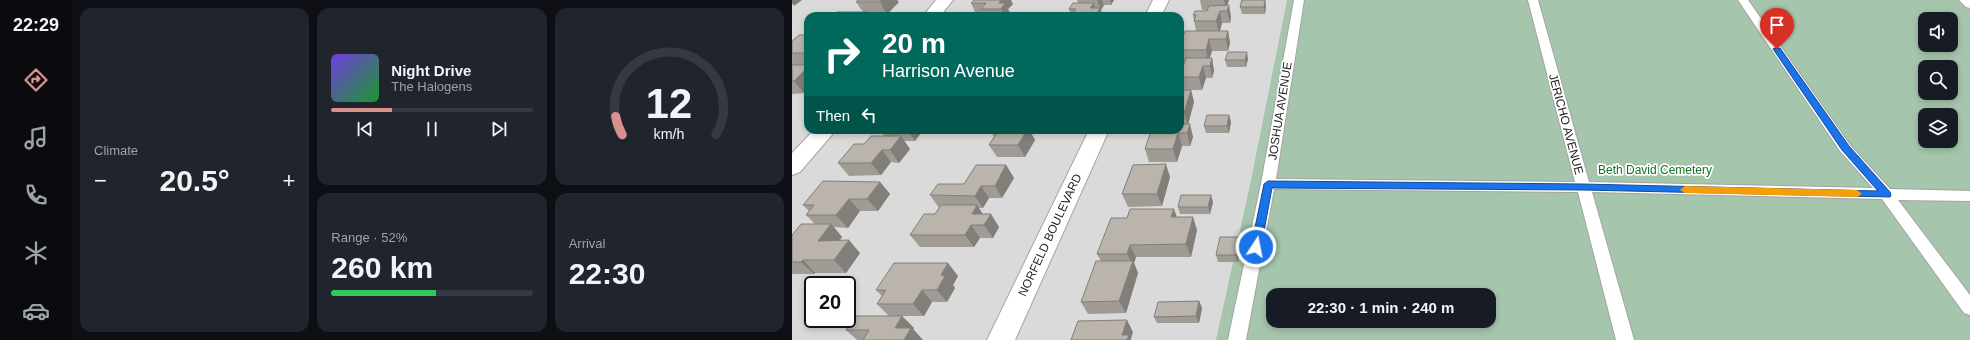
<!DOCTYPE html>
<html lang="en">
<head>
<meta charset="utf-8">
<style>
	body { margin:0; font-family:Arial,sans-serif; background:#20242c; color:#f1f3f6; height:100vh; display:flex; flex-direction:column; font-size:15px; white-space:nowrap }
	* { box-sizing:border-box; margin:0 }
	p { font-size:13px; color:#9ea1a6 }
	.icon { flex:none; width:22px; height:22px; fill:none; stroke:currentColor; stroke-width:2; stroke-linecap:round; stroke-linejoin:round }
	.map { position:relative; flex:1; overflow:hidden }
	.side { display:flex; flex-direction:column; gap:8px; padding:8px; background:#0d0f14; width:720px }
	.side>* { flex:none }
	.guide { position:absolute; left:12px; top:12px; width:380px; height:122px; border-radius:12px; box-shadow:0 2px 6px #0003; background:#00695c; color:#fff; overflow:hidden }
	.controls { position:absolute; left:1126px; top:12px; display:grid; gap:8px }
	.controls a { display:grid; place-items:center; width:40px; height:40px; border-radius:8px; background:#171b24; box-shadow:0 2px 6px #0003; font-size:20px }
	.speed { position:absolute; left:12px; top:276px; display:flex; gap:8px; font-size:20px; font-weight:700; text-align:center }
	.speed>* { display:grid; place-content:center; width:52px; height:52px; border-radius:50%; background:#171b24; box-shadow:0 2px 6px #0003; line-height:1 }
	.speed .limit { border:2px solid #111; border-radius:6px; background:#fff; color:#111 }
	.pin { position:absolute; display:grid; place-items:center; width:34px; height:34px; color:#fff; margin:-41px -17px; border-radius:50% 50% 50% 0; rotate:-45deg; box-shadow:0 0 4px #0007 }
	.pin .icon { rotate:45deg }
	.me { position:absolute; width:44px; margin:-22px; rotate:11deg; stroke-linejoin:round; filter:drop-shadow(0 0 3px #0008) }
	.turn { display:flex; align-items:center; gap:14px; height:84px; padding:0 12px; font-size:18px }
	.turn .icon { width:52px; height:52px; stroke-width:2.5 }
	.turn b { display:block; font-size:28px; line-height:34px }
	.then { display:flex; align-items:center; height:38px; padding:0 12px; background:#0003; gap:8px; font-size:15px }
	.big { font-size:30px; font-weight:800; line-height:1.1 }
	.side .card { flex:1; display:flex; flex-direction:column; justify-content:center; gap:6px; min-width:0; padding:0 14px; border-radius:12px; background:#20242c }
	.side .dial { align-items:center; gap:0 }
	.dial svg { height:104px; overflow:visible; fill:none; stroke:#363941; stroke-width:7; stroke-linecap:round; text-anchor:middle }
	.dial text { fill:#f1f3f6; stroke:none }
	.song { display:flex; align-items:center; gap:12px }
	.cover { width:48px; height:48px; border-radius:6px; background:linear-gradient(135deg,hsl(260 70% 55%),hsl(130 70% 35%)) }
	.played { height:4px; border-radius:2px; background:linear-gradient(90deg,#da908c 30%,#363941 30%) }
	.keys { display:flex; justify-content:space-around; direction:ltr }
	.heat { display:flex; justify-content:space-between; align-items:center; font-size:22px; direction:ltr }
	.charge { height:6px; border-radius:3px; background:linear-gradient(90deg,#34c759 52%,#363941 0) }
	.side .tiles { flex:1; display:grid; gap:8px; grid-template-columns:repeat(3,1fr) }
	.card:first-child { grid-row:span 2 }
	.trip { position:absolute; left:474px; top:288px; width:230px; height:40px; border-radius:12px; background:#171b24; box-shadow:0 2px 6px #0003; font-weight:800; line-height:40px; text-align:center }
	main { display:flex; flex:1; min-height:0 }
	.dock { display:flex; flex-direction:column; width:72px; justify-content:space-around; align-items:center; background:#090b0e; color:#9ea1a6 }
	.dock .icon { width:28px; height:28px }
	.dock .selected { color:#da908c }
	.dock b { font-size:18px; color:#f1f3f6 }
	.map>svg:first-child { display:block }
	.residential { fill:#dbdada; fill-rule:evenodd }
	.cemetery { fill:#a5c5ac; fill-rule:evenodd }
	.lines { fill:none; stroke-linecap:round; stroke-linejoin:round }
	.service-casing { stroke:#a4a4a4; stroke-width:2 }
	.minor-casing { stroke:#a4a4a4; stroke-width:2 }
	.service { fill:#fff; fill-rule:evenodd }
	.minor { fill:#fff; fill-rule:evenodd }
	.wall { fill:#a09b95 }
	.shaded-wall { fill:#827e79 }
	.building { fill:#bab4ad; stroke:#827e79 }
	.route { fill:#1a73e8; stroke:#114b97 }
	.slow { fill:#f59e0b }
	.labels { text-anchor:middle; dominant-baseline:central; stroke-width:3.5; stroke-linejoin:round; paint-order:stroke }
	.street-label { font-size:12px; fill:#1d1d1d; stroke:#fff }
	.park-label { font-size:12px; fill:#117420; stroke:#fff }
</style>
</head>
<body>
<main>
<nav class="dock">
<b>22:29</b>
<svg class="icon selected" aria-label="directions" viewBox="0 0 24 24"><path d="M12 3l9 9-9 9-9-9zM9 14v-3h6M13 9l2 2-2 2"/></svg>
<svg class="icon" aria-label="music" viewBox="0 0 24 24"><path d="M9 18V5l10-2v13"/><circle cx="6" cy="18" r="3"/><circle cx="16" cy="16" r="3"/></svg>
<svg class="icon" aria-label="phone" viewBox="0 0 24 24"><path d="M5 4h4l2 5-3 2q2 4 5 5l2-3 5 2v4C11 20 4 13 5 4z"/></svg>
<svg class="icon" aria-label="climate" viewBox="0 0 24 24"><path d="M12 3v18M4 7l16 10M4 17L20 7"/></svg>
<svg class="icon" aria-label="car" viewBox="0 0 24 24"><path d="M5 17H2v-5l4-1 3-4h7l3 4 3 1v5h-3M9 17h6M6 11h13"/><circle cx="7" cy="17" r="2"/><circle cx="17" cy="17" r="2"/></svg>
</nav>
<section class="side">
<div class="tiles">
<div class="card"><p>Climate</p>
<div class="heat"><a>−</a><b class="big">20.5°</b><a>+</a></div>
</div>
<div class="card">
<div class="song"><i class="cover"></i><div><b>Night Drive</b><p>The Halogens</p></div></div>
<div class="played"></div>
<div class="keys"><svg class="icon" aria-label="previous" viewBox="0 0 24 24"><path d="M18 5L8 12l10 7zM5 5v14"/></svg><svg class="icon" aria-label="pause" viewBox="0 0 24 24"><path d="M8 5v14M16 5v14"/></svg><svg class="icon" aria-label="next" viewBox="0 0 24 24"><path d="M6 5l10 7-10 7zM19 5v14"/></svg></div>
</div>
<div class="card dial"><svg viewBox="0 0 100 80">
<path d="M14 69A42 42 0 1 1 86 69"/>
<path d="M14 69A42 42 0 0 1 9 55" stroke="#da908c"/>
<text x="50" y="56" font-size="32" font-weight="700">12</text>
<text x="50" y="72" font-size="11">km/h</text>
</svg></div>
<div class="card"><p>Range · 52%</p><b class="big">260 km</b><div class="charge"></div></div>
<div class="card"><p>Arrival</p><b class="big">22:30</b></div>
</div>
</section>
<div class="map">
<svg width="1178" height="340" viewBox="0 0 1178 340">
	<rect width="100%" height="100%" fill="#edeae3"/>
	<path class="residential" d="M0 0H1178V340H0ZM16 16H388V130H16ZM1133 19H1159V45H1133ZM1133 67H1159V93H1133ZM1133 115H1159V141H1133ZM21 285H55V319H21ZM481 295H697V321H481Z"/>
	<path class="cemetery" d="M495 0H1178V340H424L458 185ZM1133 19H1159V45H1133ZM1133 67H1159V93H1133ZM1133 115H1159V141H1133ZM481 295H697V321H481Z"/>
	<g class="lines">
		<defs>
			<path id="service" d="M502 0H512L484 179 783 182 736 0H746L797 182 1081 188 1048 151 946 0H956L1058 145 1098 189 1178 191V201L1106 200 1178 295V315L1172 313 1090 199 800 192 842 340H824L786 192 482 189 454 340H436L469 184Z
				M1167 0H1178V8L1174 7Z"/>
			<path id="minor" d="M144 0H161L148 16H131Z
				M361 0H377L369 16H353Z
				M22 130H44L8 172 0 175V153Z
				M297 130H317L223 340H195Z"/>
		</defs>
		<use href="#service" class="service-casing"/>
		<use href="#minor" class="minor-casing"/>
		<use href="#service" class="service"/>
		<use href="#minor" class="minor"/>
	</g>
	<path class="wall" d="M182 0 221 4 216 9 219 15 218 16H179L184 14 179 3Z
		M285 0H322L319 5H312L309 10 311 16H279L277 9 286 3Z
		M408 0H437L435 5 439 17 438 23H430L428 31H436L438 43 436 51H420L418 58H420L422 71 420 78H414L410 90H388V64H392V62H389L388 57V45L404 31 401 15 415 11V10H410Z
		M473 0 474 7 473 14H450L448 7Z
		M64 2H107L95 14H77L78 16H40L71 12Z
		M16 35V65H0V41Z
		M456 59 454 67H435L433 60Z
		M0 65 12 93 0 94Z
		M388 90H399L402 102 396 124 401 137 398 146H390L385 162H357L353 149 367 131 388 130Z
		M437 115 439 122 437 133H414L412 126Z
		M87 130H131L123 141H112L118 149 107 163 99 162 89 175 57 176 46 163 72 144 92 136Z
		M198 130H237L243 140 233 157H205L197 145 202 137Z
		M214 165 222 178 210 198H197L191 208H187L191 214 207 227 201 238H188L182 247H128L118 235 143 214 147 208 138 195 172 184Z
		M378 177 370 206 336 207 330 194Z
		M88 182 98 194 86 211H68L56 228 42 227 50 237 48 240 68 253 54 273H23L22 274H0V235L23 224 14 215 17 211 11 205Z
		M421 202 418 214H388L386 207Z
		M382 209 385 217 405 230 399 257H344L342 263 346 273 334 313 296 314 289 302 309 261 305 254 335 218Z
		M447 237 449 244 446 262H426L424 255Z
		M166 276 161 285 163 288 155 302H140L132 316H97L85 304 90 296 84 290Z
		M407 301 410 308 407 323H365L362 317Z
		M110 316 122 328 121 329 131 340H65L54 330Z"/>
	<path class="shaded-wall" d="M0 0H10L2 6 0 3Z
		M89 0H105L107 2 95 14 88 2Z
		M209 0H219L221 4 216 9 219 15 218 16H212L207 3Z
		M305 0H310L312 5 309 10Z
		M318 0H322L319 5Z
		M432 0H437L434 10Z
		M473 0 474 7 473 14 472 7Z
		M302 3 305 13 308 8 311 16H301L298 8Z
		M437 5 439 17 438 23 435 11Z
		M428 11 430 23 427 33 424 21Z
		M76 12 78 16H71Z
		M436 31 438 43 436 51 434 39Z
		M417 39 420 51 416 62 414 50Z
		M455 52 456 59 454 67 453 60Z
		M420 58 422 71 420 78 418 66Z
		M411 66 414 78 410 90 407 77Z
		M16 67V89L12 93 2 81Z
		M399 90 402 102 396 125 392 113Z
		M437 115 439 122 437 133 435 126Z
		M398 124 401 137 398 146 395 133Z
		M116 130H131L123 141Z
		M228 130H237L243 140 233 157 226 145Z
		M386 133 390 146 385 162 381 149Z
		M109 136 118 149 107 163 98 150Z
		M90 150 99 162 89 175 79 163Z
		M374 164 378 177 370 206 365 194Z
		M214 165 222 178 210 198 203 186Z
		M88 182 98 194 86 211 75 199Z
		M189 186 197 198 191 208 183 196Z
		M419 195 421 202 418 214 416 207Z
		M57 199 68 211 56 228 44 215Z
		M185 205 193 218 180 214Z
		M382 209 386 222 379 217Z
		M199 214 207 227 201 238 192 225Z
		M401 217 405 230 399 257 394 244Z
		M39 224 50 237 38 253 26 241Z
		M179 225 188 238 182 247 173 235Z
		M447 237 449 244 446 262 444 255Z
		M57 240 68 253 54 273 42 260Z
		M338 245 344 257 342 263 346 273 334 313 327 301 340 263 335 254Z
		M11 260 23 273 22 274 9 262Z
		M156 263 166 276 161 285 163 288 155 302 145 290 149 275Z
		M130 290 140 302 132 316 121 304Z
		M407 301 410 308 407 323 404 316Z
		M110 316 122 328 121 329 131 340H112L103 328Z
		M335 320 341 332 339 339V340H333L330 335Z"/>
	<path class="building" d="M66 0H89L88 2H64Z
		M182 0H209L207 3H213L209 9H189L194 3H179Z
		M450 0H473L472 7H448Z
		M281 3H302L298 8H308L303 16H280L284 9H277Z
		M437 5 435 11H428L424 21H402L404 15H401L403 11H415L417 6Z
		M45 12H76L71 16H40Z
		M206 13 204 16H179L182 14Z
		M393 31H436L434 39H417L414 50H388V45Z
		M7 35H16V53H0V41Z
		M436 52H455L453 60H433Z
		M394 58H420L418 66H411L407 77H388V64H392Z
		M0 65H16V67L2 81H0Z
		M388 90H399L392 113H388Z
		M415 115H437L435 126H412Z
		M388 124H398L395 133H386L381 149H353L359 131H367V130H388Z
		M207 130H235L226 145H197Z
		M79 136H109L98 150H90L79 163H46L62 144H72Z
		M374 164 365 194H330L341 165Z
		M184 165H214L203 186H189L183 196 138 195 146 184H172Z
		M31 181 88 182 75 199H57L44 215H14L22 205H11Z
		M389 195H419L416 207H386Z
		M149 205H185L180 214H199L192 225H179L173 235H118L132 214H143Z
		M338 209H382L379 217H401L394 244 338 245 335 254H305L319 218H335Z
		M9 224H39L26 241 57 240 42 260H11L9 262H0V235Z
		M428 237H447L444 255H424Z
		M304 261H341L327 301 289 302Z
		M102 263H156L149 275 153 276 145 290H130L121 304H85L94 290H84Z
		M407 301 404 316 362 317 366 302Z
		M64 316H110L103 328H119L112 340H71L77 330H54Z
		M335 320 330 335H337L335 340H279L286 321Z"/>
	<path class="route" d="M982 48H988L1057 146 1098 192 1099 195 1098 197 791 190 480 188 469 247 464 251 459 247 472 184 476 181 791 184 1086 191 1050 150 981 49Z"/>
	<path class="slow" d="M893 186 1065 190 1070 194 1065 197 893 193 888 190Z"/>
	<g class="labels">
		<g class="street-label">
			<text transform="translate(488 111) rotate(-81)">JOSHUA AVENUE</text>
			<text transform="translate(774 124) rotate(75)">JERICHO AVENUE</text>
			<text transform="translate(258 235) rotate(-65)">NORFELD BOULEVARD</text>
		</g>
		<g class="park-label">
			<text x="863" y="170">Beth David Cemetery</text>
		</g>
	</g>
</svg>
<div class="controls">
<a><svg class="icon" aria-label="sound" viewBox="0 0 24 24"><path d="M4 9h4l5-4v14l-5-4H4zM17 9q2 3 0 6"/></svg></a>
<a><svg class="icon" aria-label="search" viewBox="0 0 24 24"><circle cx="10" cy="10" r="6"/><path d="M15 15l6 6"/></svg></a>
<a><svg class="icon" aria-label="layers" viewBox="0 0 24 24"><path d="M12 4l9 5-9 5-9-5zM3 14l9 5 9-5"/></svg></a>
</div>
<div class="speed"><div class="limit">20</div></div>
<div class="pin" style="left:985px;top:49px;background:#d93025"><svg class="icon" aria-label="arrive" viewBox="0 0 24 24"><path d="M6 21V4h12l-3 4 3 4H6"/></svg></div>
<svg class="me" style="left:464px;top:247px" viewBox="-20 -20 40 40"><circle r="17" fill="#1a73e8" stroke="#fff" stroke-width="3"/><path d="M0-11L8 9 0 5-8 9z" fill="#fff"/></svg>
<div class="trip">22:30 · 1 min · 240 m</div>
<div class="guide">
<div class="turn"><svg class="icon" aria-label="right" viewBox="0 0 24 24"><path d="M7 20v-9h11M14 6l5 5-5 5"/></svg><div><b>20 m</b>Harrison Avenue</div></div>
<div class="then">Then<svg class="icon" aria-label="left" viewBox="0 0 24 24"><path d="M17 20v-9H6M10 6l-5 5 5 5"/></svg></div>
</div>
</div>
</main>
</body>
</html>
